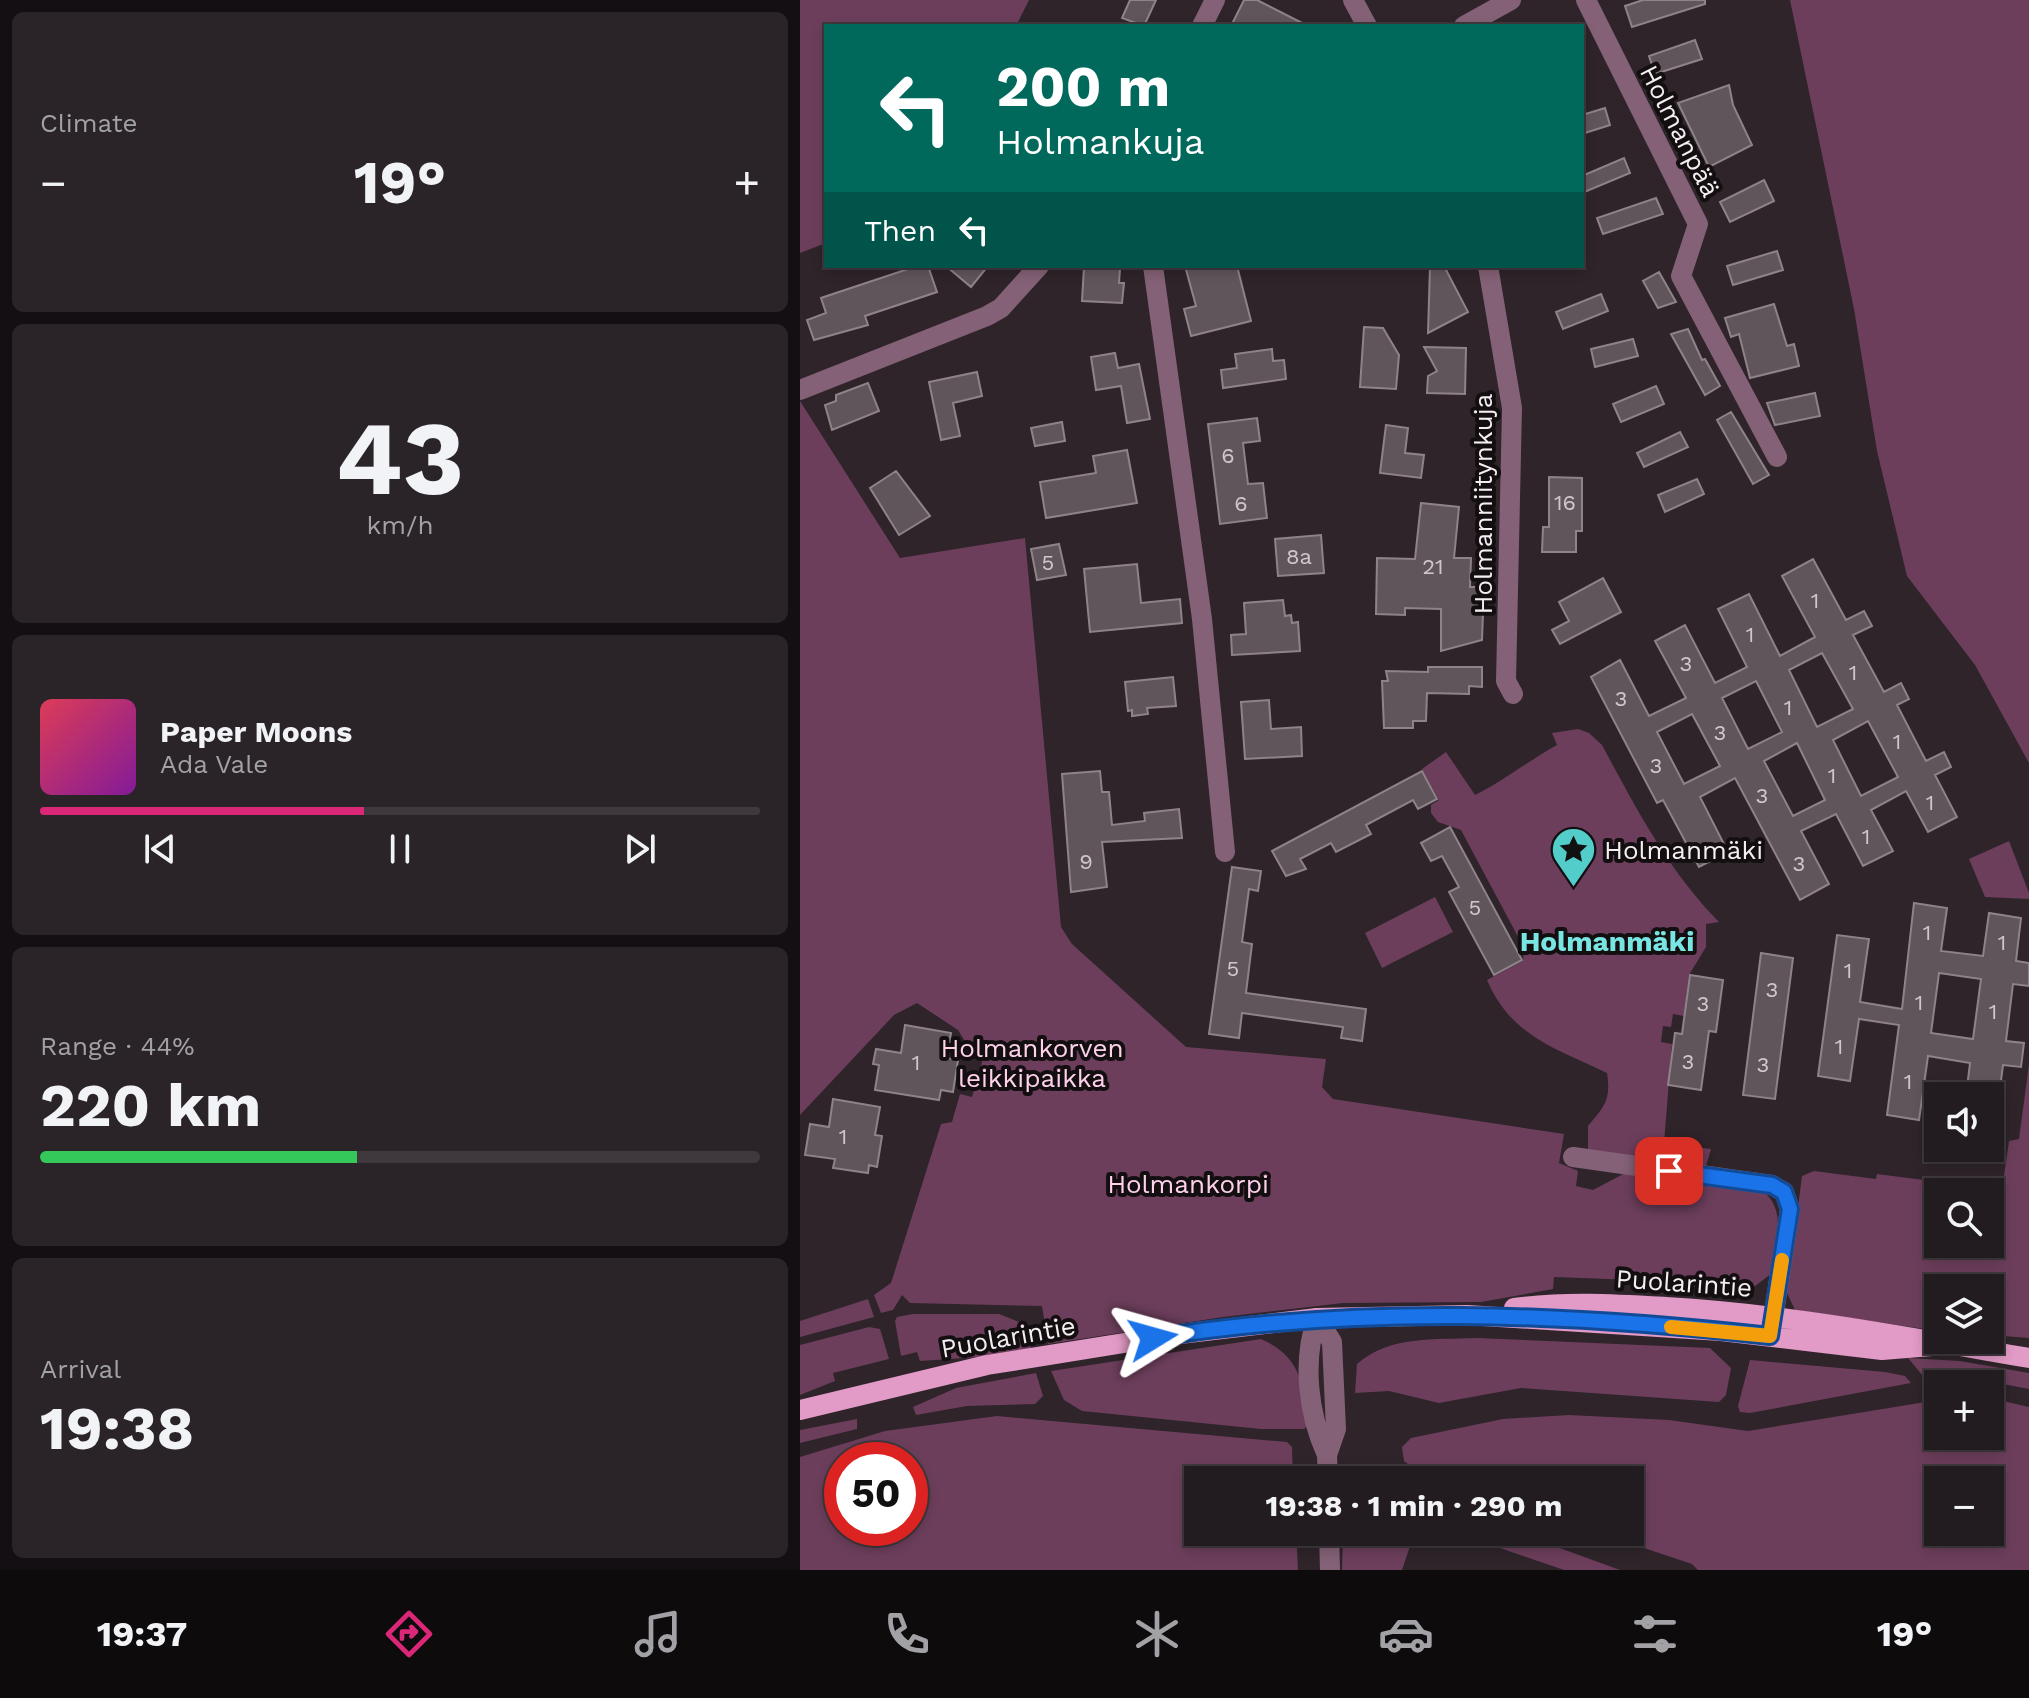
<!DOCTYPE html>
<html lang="en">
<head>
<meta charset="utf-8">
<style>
	body { margin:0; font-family:"Work Sans",sans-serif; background:#2a2429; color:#f1f3f6; height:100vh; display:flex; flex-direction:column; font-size:30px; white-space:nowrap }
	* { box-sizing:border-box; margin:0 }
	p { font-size:26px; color:#a2a1a5 }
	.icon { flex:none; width:44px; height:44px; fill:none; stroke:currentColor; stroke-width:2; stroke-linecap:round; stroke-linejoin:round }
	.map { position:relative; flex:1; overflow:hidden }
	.sheet { display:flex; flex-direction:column; gap:12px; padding:12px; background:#130f12; width:800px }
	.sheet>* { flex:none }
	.banner { position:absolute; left:24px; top:24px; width:760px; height:244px; border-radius:0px; box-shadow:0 4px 12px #0003,0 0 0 2px #3f393e; background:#00695c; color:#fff; overflow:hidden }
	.controls { position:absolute; left:1124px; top:1082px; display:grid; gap:16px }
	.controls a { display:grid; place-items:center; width:80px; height:80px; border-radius:0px; background:#221b20; box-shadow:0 4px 12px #0003,0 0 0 2px #3f393e; font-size:40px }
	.speed { position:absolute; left:24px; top:1442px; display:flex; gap:16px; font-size:40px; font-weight:700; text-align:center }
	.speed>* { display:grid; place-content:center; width:104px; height:104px; border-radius:50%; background:#221b20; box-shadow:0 4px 12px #0003,0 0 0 2px #3f393e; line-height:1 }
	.speed .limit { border:12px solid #d22; background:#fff; color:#111 }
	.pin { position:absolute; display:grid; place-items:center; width:68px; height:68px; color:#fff; margin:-34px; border-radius:16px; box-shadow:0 4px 12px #0006 }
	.me { position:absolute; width:88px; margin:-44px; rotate:82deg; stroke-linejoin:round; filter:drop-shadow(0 0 6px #0008) }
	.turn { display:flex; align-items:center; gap:28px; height:168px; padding:0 40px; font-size:36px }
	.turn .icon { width:104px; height:104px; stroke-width:2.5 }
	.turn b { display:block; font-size:56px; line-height:68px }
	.then { display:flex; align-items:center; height:76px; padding:0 40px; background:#0003; gap:16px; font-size:30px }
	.big { font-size:60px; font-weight:700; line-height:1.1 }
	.sheet .card { flex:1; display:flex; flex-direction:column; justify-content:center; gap:12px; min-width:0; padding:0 28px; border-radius:12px; background:#2a2429 }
	.sheet .dial { align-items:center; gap:0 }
	.dial b { font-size:104px; line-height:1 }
	.song { display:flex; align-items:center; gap:24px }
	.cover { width:96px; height:96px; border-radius:12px; background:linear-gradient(135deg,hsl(350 70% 55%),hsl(290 70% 35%)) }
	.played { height:8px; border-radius:4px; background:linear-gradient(90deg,#db2777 45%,#3f393e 45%) }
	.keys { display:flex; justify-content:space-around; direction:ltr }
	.heat { display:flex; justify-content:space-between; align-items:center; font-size:44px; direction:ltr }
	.charge { height:12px; border-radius:6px; background:linear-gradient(90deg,#34c759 44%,#3f393e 0) }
	.trip { position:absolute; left:384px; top:1466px; width:460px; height:80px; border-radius:0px; background:#221b20; box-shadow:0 4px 12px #0003,0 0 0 2px #3f393e; font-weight:700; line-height:80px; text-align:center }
	.tabs { display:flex; height:128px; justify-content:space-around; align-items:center; background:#0e0b0d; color:#a2a1a5 }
	.tabs .icon { width:56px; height:56px }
	.tabs .on { color:#db2777 }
	.tabs b { font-size:36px; color:#f1f3f6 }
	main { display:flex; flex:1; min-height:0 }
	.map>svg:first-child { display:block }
	.green { fill:#6c3e5b; fill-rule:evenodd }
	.building { fill:#60555b; stroke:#8f838a; stroke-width:2; fill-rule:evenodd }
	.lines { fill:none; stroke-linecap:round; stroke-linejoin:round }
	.minor { stroke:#846176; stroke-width:20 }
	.major { stroke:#e29ac6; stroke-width:20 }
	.route-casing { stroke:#114b97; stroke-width:20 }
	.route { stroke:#1a73e8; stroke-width:14 }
	.slow { stroke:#f59e0b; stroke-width:14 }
	.labels { text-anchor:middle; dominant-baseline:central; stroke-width:8; stroke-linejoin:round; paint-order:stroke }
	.number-label { font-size:22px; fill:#cfc7cc }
	.street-label { font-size:26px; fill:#f4edf1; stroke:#130f11 }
	.poi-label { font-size:26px; fill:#f4edf1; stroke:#130f11; text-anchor:start }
	.park-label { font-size:26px; fill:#fed1eb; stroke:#130f11 }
	.neighbourhood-label { font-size:28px; font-weight:bold; fill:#79e5e2; stroke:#130f11 }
</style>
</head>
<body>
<main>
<section class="sheet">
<div class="card"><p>Climate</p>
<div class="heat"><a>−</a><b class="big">19°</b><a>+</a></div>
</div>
<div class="card dial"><b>43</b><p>km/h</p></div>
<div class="card">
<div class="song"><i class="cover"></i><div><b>Paper Moons</b><p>Ada Vale</p></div></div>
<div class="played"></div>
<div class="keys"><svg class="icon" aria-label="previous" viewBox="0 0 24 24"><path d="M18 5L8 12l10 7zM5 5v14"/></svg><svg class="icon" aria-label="pause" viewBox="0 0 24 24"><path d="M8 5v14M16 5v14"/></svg><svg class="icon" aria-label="next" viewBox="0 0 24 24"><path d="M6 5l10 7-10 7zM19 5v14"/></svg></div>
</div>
<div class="card"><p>Range · 44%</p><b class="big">220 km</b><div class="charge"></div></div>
<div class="card"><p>Arrival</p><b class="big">19:38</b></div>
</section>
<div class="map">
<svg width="1229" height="1570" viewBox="0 0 1229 1570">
	<rect width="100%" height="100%" fill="#2e242a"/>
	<path class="green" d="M0 0H229L216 26H26V243L0 253Z
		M990 0H1229V763L1175 665 1107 576 1077 451 1054 309Z
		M0 401 100 558 225 538 261 927 272 944 386 1047 526 1059 522 1087 533 1099 764 1134 759 1163 778 1171 776 1186 793 1190 827 1172 961 1190C989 1209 975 1245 971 1274L951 1289 932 1294 861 1281 754 1277 753 1289 681 1302 543 1303 423 1317 248 1344 242 1306 110 1303 102 1295 93 1310 81 1313 74 1295 91 1283 141 1124 152 1122 160 1094 172 1097 184 1055 171 1051 158 1030 117 1003 94 1015 0 1115Z
		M778 729 789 733 802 745C836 808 868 870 919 922L906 924V947L889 975 884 1016 873 1014 871 1027 863 1026 861 1042 872 1044 864 1143 911 1149 906 1166 788 1150V1126C805 1106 811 1100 807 1073 755 1048 711 1036 687 980L723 961 724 948 661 830 638 822 631 813V805L639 800 622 769 646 752 675 795C705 780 728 761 757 745L752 733Z
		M1209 841 1229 893V899L1185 897 1169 859Z
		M635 897 653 932 582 968 565 933Z
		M1229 1064V1338L1190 1335V1288H1138V1331L995 1310 987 1293 1002 1176 1014 1171 1076 1179 1077 1174 1202 1190 1209 1141 1219 1139ZM1138 1192H1190V1244H1138Z
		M68 1299 74 1317 0 1337V1321Z
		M113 1314H199L224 1324 231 1348 194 1356 120 1361 117 1352 101 1356 95 1321 97 1317Z
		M69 1327 80 1329 89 1359 33 1373 35 1381 0 1395V1345Z
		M677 1338 910 1348 931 1368 926 1395 919 1402 721 1388 639 1403 589 1391 555 1393 557 1364C590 1335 635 1340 677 1338Z
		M461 1339C502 1357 503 1385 508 1425L504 1429H461L282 1411 264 1400 251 1371Z
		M1108 1358 1160 1361 1229 1373V1389L1192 1382H1128Z
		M950 1360 1085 1372 1105 1376 1111 1383 950 1413 940 1412 938 1406Z
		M236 1373 243 1396 235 1404 167 1406 116 1415 113 1407 156 1388Z
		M1190 1398 1229 1407V1570H898L892 1564 796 1532H830V1480H642L620 1473 604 1461 602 1447 611 1438 703 1419 769 1415 869 1420 948 1431 1138 1400V1436H1190ZM1138 1480H1190V1532H1138Z
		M197 1416 487 1442 492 1447 493 1480H398V1532H496L498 1570H0V1457L85 1431ZM42 1460H110V1528H42Z
		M57 1419V1429L0 1443V1430Z
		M543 1532H629L626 1540 613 1537 602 1570H542Z
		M666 1532H716L820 1570H764L671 1538Z"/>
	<path class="building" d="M330 0H356L344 26 322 18Z
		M444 0H457L508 26H431Z
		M843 0H905V4L832 27 825 6Z
		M895 40 902 59 855 74 849 56Z
		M929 85 933 105 952 145 909 167 878 103Z
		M805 108 810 125 782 134V115Z
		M824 158 830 173 782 193V176Z
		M964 180 974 201 930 222 920 202Z
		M856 198 863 214 803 234 797 218Z
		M977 251 983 270 933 285 927 266Z
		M117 266H128L137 292 65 316 68 325 14 340 7 320 26 313 21 298Z
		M146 266H188L171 287Z
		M385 266H437L451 321 391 336 384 309 396 306Z
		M630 266H644L668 312 628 333Z
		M284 267 320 269 319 283H324L322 303 282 301Z
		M859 272 876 302 858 308 843 281Z
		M801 294 808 311 763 329 756 312Z
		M974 304 987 346 994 344 999 366 950 378 939 334 931 337 925 318Z
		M564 327 583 328 599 355 596 389 560 387Z
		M888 329 902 360 905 359 920 386 905 395 871 334Z
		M833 339 838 356 795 367 791 349Z
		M624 347 666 348 665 394 627 393 628 376 637 371Z
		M472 349 473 361 484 360 486 379 423 388 421 370 437 368 435 354Z
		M315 353 318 368 339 364 350 419 327 423 321 386 296 390 291 357Z
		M177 372 182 396 153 403 160 436 141 440 129 382Z
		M68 383 79 411 32 430 25 405 36 401V395Z
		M856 386 864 404 821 422 813 404Z
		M1015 393 1020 416 975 425 967 403Z
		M931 412 969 475 953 484 917 420Z
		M457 418 460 441 443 443 448 484 463 483 467 518 420 524 408 424Z
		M262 422 265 441 235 446 231 428Z
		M586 425 608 428 605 453 624 455 621 478 580 473Z
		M880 432 888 447 844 467 837 453Z
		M327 450 337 503 246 518 240 482 296 473 293 456Z
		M96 471 130 516 99 535 70 488Z
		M749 477 782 478V531H776V552H742L743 527H749Z
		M897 479 904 494 865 512 858 495Z
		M621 503 659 507 654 558H671L670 587H684L682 640 641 651V609L605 608V615L576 614 577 558 615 559Z
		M521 535 524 573 478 576 475 539Z
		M259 544 266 575 237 580 231 549Z
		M1013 559 1046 620 1064 611 1072 626 1053 635 1084 692 1101 683 1109 699 1097 705 1126 761 1144 752 1151 767 1135 775 1157 817 1128 832 1106 791 1071 810 1093 851 1063 866 1036 814 1001 831 1029 884 1000 900 935 778 900 797 928 852 899 867 863 800 857 803 791 677 820 660 849 716 886 698 855 641 885 625 915 683 947 667 918 609 949 594 980 656 1015 637 982 576ZM1022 653 1053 709 1017 727 989 670ZM956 681 982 732 948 749 922 698ZM892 714 920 766 884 784 857 732ZM1068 721 1098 777 1061 796 1033 740ZM997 743 1025 800 993 816 964 761Z
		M337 564 341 603 380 599 382 623 290 632 284 569Z
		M803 578 821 612 760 644 752 630 769 621 759 602Z
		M483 600 485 616 491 615 492 623 498 622 500 651 432 655 431 635 446 634 444 603Z
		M628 667H682V687L669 686V694L627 693 626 721H613V728H584L582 681H588L586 671 628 672Z
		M373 677 376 706 347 708 348 714 332 716V710L328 711 325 682Z
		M469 700 471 729 501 727 502 756 445 759 441 702Z
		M300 771 302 792H309L312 825 345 821 344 813 379 809 382 838 302 842 307 887 271 892 262 774Z
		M622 771 637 799 618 809 613 800 566 825 571 834 536 852 531 843 500 859 506 869 486 876 472 851Z
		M650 827 722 960 694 975 649 892 659 887 642 856 631 861 621 843Z
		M432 867 461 871 458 891 449 889 442 942 452 944 446 993 566 1009 562 1041 541 1038 543 1027 442 1013 439 1038 409 1034Z
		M1114 903 1147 908 1141 951 1183 956 1189 913 1221 918 1216 961 1229 963V986L1213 984 1206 1041 1224 1043 1221 1067 1203 1065 1199 1096H1166L1170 1063 1128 1056 1119 1120 1087 1115 1099 1025 1059 1019 1050 1081 1018 1076 1037 935 1069 939 1060 1002 1102 1009ZM1139 973 1181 979 1173 1039 1131 1033Z
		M961 953 993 958 975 1099 943 1095Z
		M890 975 923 980 916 1032 909 1031 901 1090 868 1085 875 1033 882 1034Z
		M105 1025 151 1033 147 1058 158 1060 153 1092 141 1090 139 1100 75 1090 79 1065 73 1064 76 1049 101 1053Z
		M33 1099 80 1107 75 1135 82 1136 77 1167 69 1165 68 1173 33 1168 35 1159 5 1155 10 1124 29 1127Z"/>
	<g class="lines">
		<path class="minor" d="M553 0 567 26
			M786 0 898 224 881 276 977 457
			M402 26 415 0
			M664 26 711 0
			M353 266 402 619 425 852
			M688 266 712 408 706 681 713 694
			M0 390 187 316 201 308 239 266
			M773 1157 972 1185 984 1192 990 1209 971 1332
			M517 1318 532 1342 536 1429 527 1455 528 1480
			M517 1318C502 1361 508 1414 527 1455
			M529 1532 530 1570"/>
		<path class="major" d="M714 1308C765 1301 814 1304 866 1307 988 1314 1108 1337 1229 1358
			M0 1410 187 1365 380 1334 517 1318 667 1315 921 1331 1082 1350 1144 1345"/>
	</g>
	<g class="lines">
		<defs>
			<path id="route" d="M353 1338C557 1305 765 1313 970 1336L990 1209 984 1192 972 1185 869 1171"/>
		</defs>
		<use href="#route" class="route-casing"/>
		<use href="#route" class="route"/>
		<path class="slow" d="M871 1327 970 1336 982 1260"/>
	</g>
	<defs>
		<symbol id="sight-pin" viewBox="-11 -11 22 30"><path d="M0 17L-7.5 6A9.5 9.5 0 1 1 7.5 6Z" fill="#53cdca" stroke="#130f11"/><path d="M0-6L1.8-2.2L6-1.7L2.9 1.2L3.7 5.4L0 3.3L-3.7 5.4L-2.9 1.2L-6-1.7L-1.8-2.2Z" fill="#111"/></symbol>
	</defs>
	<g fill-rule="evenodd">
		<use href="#sight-pin" x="748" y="824" width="51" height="69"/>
	</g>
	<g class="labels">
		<g class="number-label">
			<text x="428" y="455">6</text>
			<text x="765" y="502">16</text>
			<text x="441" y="503">6</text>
			<text x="499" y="556">8a</text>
			<text x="248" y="562">5</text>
			<text x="633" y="566">21</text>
			<text x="1015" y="600">1</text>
			<text x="950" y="634">1</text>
			<text x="886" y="663">3</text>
			<text x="1053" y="672">1</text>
			<text x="821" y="698">3</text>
			<text x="988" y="707">1</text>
			<text x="920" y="732">3</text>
			<text x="1097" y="741">1</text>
			<text x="856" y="765">3</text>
			<text x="1032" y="775">1</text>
			<text x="962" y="795">3</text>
			<text x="1130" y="802">1</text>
			<text x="1066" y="836">1</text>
			<text x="286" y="861">9</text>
			<text x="999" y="863">3</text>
			<text x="675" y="907">5</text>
			<text x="1127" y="932">1</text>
			<text x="1202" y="942">1</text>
			<text x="433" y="968">5</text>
			<text x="1048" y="970">1</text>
			<text x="972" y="989">3</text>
			<text x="1119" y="1002">1</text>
			<text x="903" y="1003">3</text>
			<text x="1193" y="1011">1</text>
			<text x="1039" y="1046">1</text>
			<text x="888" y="1061">3</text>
			<text x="116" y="1062">1</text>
			<text x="963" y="1064">3</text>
			<text x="1108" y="1081">1</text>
			<text x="43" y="1136">1</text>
		</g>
		<g class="street-label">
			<text transform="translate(880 131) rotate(63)">Holmanpää</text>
			<text transform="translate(683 504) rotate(-90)">Holmanniitynkuja</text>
			<text transform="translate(884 1283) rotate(4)">Puolarintie</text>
			<text transform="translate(208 1337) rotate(-10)">Puolarintie</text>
		</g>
		<g class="poi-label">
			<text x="804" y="850">Holmanmäki</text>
		</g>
		<g class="park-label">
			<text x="232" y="1048">Holmankorven<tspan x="232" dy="30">leikkipaikka</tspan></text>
			<text x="388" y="1184">Holmankorpi</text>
		</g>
		<g class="neighbourhood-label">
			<text x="807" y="941">Holmanmäki</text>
		</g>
	</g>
</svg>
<div class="controls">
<a><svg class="icon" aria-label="sound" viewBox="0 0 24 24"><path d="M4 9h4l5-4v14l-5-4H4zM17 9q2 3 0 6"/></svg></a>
<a><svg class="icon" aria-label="search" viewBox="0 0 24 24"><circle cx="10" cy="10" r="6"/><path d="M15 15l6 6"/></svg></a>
<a><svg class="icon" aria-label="layers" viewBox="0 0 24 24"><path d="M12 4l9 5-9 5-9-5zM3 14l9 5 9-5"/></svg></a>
<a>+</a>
<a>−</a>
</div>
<div class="speed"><div class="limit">50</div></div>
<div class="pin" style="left:869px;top:1171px;background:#d93025"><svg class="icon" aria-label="arrive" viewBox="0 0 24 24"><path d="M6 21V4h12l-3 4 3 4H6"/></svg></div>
<svg class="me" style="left:353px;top:1338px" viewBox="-20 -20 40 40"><path d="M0-17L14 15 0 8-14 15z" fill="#1a73e8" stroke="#fff" stroke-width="4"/></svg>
<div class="trip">19:38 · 1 min · 290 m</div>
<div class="banner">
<div class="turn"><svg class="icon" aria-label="left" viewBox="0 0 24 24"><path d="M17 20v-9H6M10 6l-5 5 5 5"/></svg><div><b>200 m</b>Holmankuja</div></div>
<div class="then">Then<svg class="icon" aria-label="left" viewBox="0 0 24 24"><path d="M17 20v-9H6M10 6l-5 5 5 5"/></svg></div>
</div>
</div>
</main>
<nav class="tabs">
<b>19:37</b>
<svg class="icon on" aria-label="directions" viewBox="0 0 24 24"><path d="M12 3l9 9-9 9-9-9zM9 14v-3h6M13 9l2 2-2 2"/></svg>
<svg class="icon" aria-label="music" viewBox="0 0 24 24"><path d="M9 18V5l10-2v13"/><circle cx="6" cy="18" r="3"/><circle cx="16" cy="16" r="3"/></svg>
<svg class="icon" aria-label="phone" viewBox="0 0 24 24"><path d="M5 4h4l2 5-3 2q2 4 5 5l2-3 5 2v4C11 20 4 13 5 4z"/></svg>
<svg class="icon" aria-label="climate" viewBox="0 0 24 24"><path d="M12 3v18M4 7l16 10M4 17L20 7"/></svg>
<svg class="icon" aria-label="car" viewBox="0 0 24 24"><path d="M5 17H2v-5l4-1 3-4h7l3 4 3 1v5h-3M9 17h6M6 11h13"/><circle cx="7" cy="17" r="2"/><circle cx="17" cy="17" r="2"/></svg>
<svg class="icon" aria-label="filters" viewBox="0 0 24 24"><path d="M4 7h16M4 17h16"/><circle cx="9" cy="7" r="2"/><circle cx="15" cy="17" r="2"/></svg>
<b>19°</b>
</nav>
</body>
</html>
